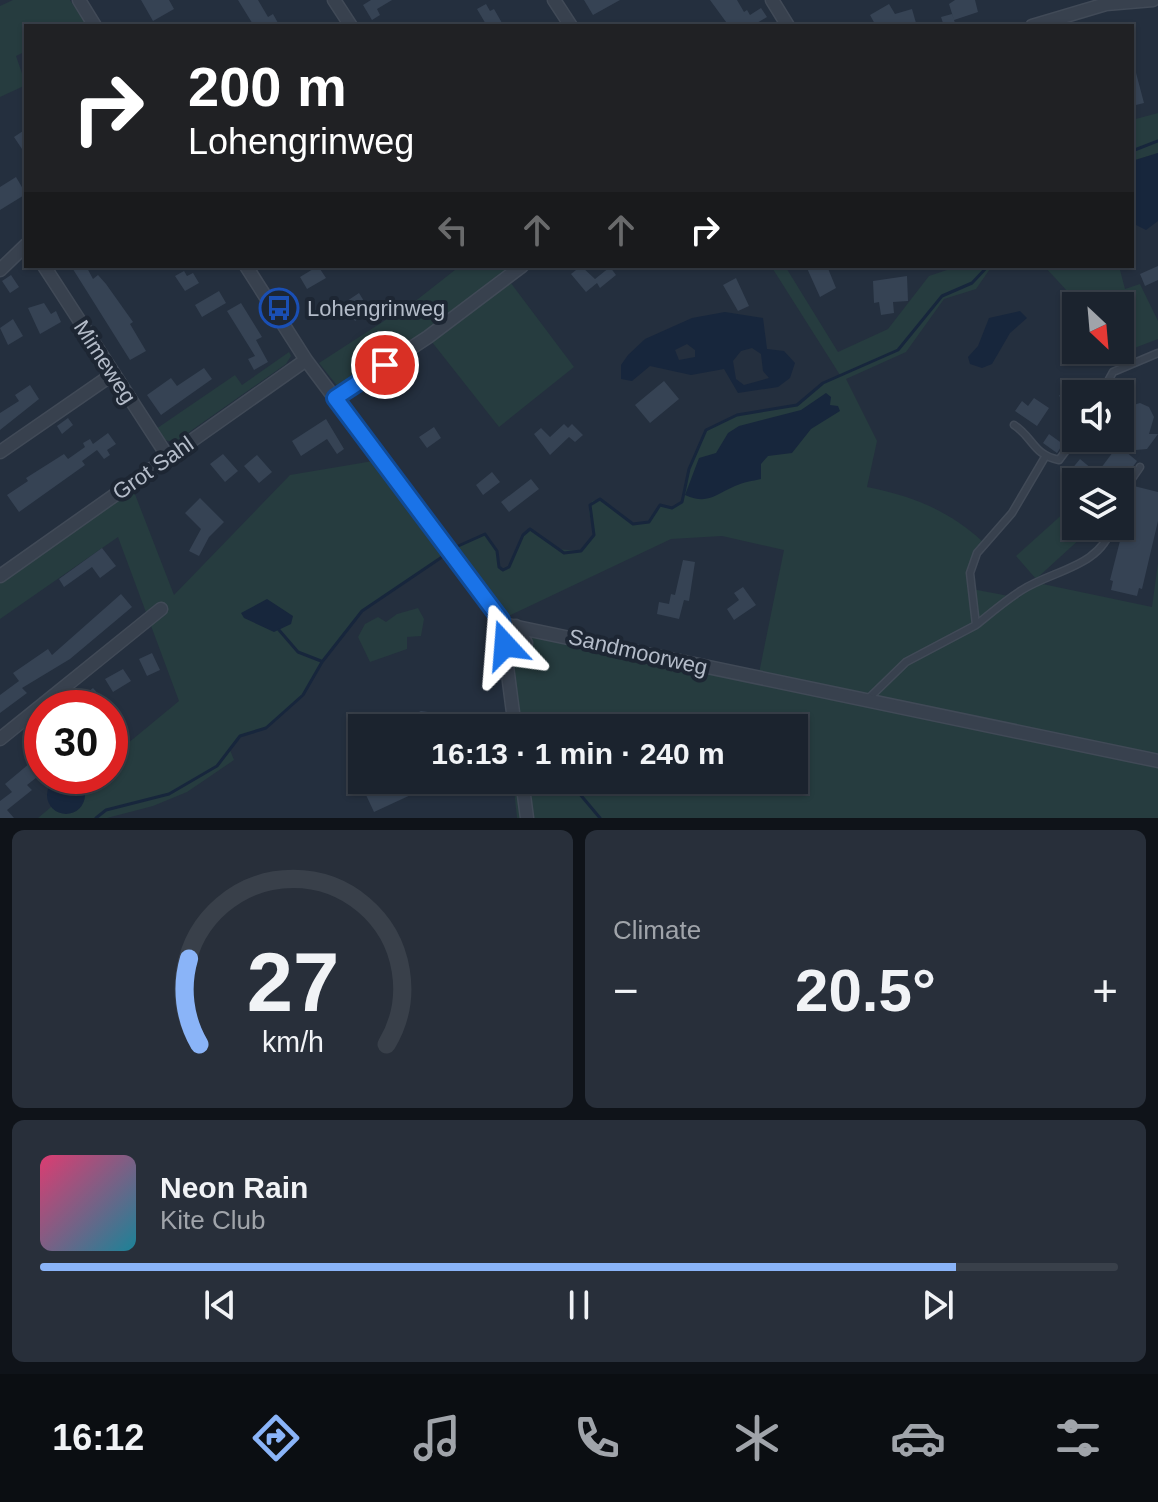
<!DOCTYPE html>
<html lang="en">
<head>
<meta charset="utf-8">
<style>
	body { margin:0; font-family:Arial,sans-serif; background:#282f3a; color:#f1f3f6; height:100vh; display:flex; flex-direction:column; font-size:30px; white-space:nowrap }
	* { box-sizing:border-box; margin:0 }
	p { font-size:26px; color:#a0a4aa }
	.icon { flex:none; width:44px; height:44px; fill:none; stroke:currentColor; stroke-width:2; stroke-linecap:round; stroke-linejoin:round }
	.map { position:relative; height:818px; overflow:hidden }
	.drawer { display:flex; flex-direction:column; gap:12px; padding:12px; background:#0f1319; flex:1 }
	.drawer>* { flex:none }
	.hud { position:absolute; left:24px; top:24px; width:1110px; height:244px; border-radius:0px; box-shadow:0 2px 6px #0004,0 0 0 2px #39404a; background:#202124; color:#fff; overflow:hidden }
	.needle { width:52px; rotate:154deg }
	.buttons { position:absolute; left:1062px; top:292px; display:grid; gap:16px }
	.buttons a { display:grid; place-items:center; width:72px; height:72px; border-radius:0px; background:#1b232e; box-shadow:0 2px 6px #0004,0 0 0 2px #39404a; font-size:40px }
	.speed { position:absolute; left:24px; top:690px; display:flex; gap:16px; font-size:40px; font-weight:700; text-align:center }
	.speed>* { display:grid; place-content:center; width:104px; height:104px; border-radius:50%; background:#1b232e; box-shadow:0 2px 6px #0004,0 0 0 2px #39404a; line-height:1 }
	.speed .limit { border:12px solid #d22; background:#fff; color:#111 }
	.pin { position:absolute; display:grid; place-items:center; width:68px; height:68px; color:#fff; margin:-34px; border:4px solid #fff; border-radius:50%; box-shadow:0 2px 8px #0007 }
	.me { position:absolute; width:88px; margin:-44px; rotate:341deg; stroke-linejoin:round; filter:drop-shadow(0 0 6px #0008) }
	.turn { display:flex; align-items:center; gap:28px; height:168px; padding:0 32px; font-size:36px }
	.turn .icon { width:104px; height:104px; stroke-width:2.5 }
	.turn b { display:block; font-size:56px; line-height:68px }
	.lanes { display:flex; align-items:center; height:76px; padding:0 32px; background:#0003; justify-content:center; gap:40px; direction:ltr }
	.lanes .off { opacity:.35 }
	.big { font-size:60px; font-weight:600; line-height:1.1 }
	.drawer .widget { flex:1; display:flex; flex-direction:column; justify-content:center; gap:12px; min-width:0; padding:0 28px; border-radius:12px; background:#282f3a }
	.drawer .dial { align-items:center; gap:0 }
	.dial svg { height:208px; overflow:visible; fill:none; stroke:#39404a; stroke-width:7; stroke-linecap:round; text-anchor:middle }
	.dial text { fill:#f1f3f6; stroke:none }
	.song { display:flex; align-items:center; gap:24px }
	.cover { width:96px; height:96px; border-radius:12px; background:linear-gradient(135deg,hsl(340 70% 55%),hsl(190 70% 35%)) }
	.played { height:8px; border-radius:4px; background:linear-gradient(90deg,#8ab4f8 85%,#39404a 85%) }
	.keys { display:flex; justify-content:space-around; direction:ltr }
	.heat { display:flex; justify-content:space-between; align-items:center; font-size:44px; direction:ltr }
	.drawer .tiles { flex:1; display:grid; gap:12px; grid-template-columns:1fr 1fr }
	.widget:last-child { grid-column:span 2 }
	.trip { position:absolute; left:348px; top:714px; width:460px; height:80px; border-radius:0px; background:#1b232e; box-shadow:0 2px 6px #0004,0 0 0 2px #39404a; font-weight:600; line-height:80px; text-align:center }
	.menu { display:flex; height:128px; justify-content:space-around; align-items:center; background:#0b0e12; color:#a0a4aa }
	.menu .icon { width:56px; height:56px }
	.menu .current { color:#8ab4f8 }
	.menu b { font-size:36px; color:#f1f3f6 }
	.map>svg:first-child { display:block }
	.green { fill:#263c3f; fill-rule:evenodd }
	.water { fill:#17263c; fill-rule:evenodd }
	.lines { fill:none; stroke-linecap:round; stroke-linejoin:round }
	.stream { stroke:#17263c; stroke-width:3 }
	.building { fill:#364354 }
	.service-casing { stroke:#414a57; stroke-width:9 }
	.minor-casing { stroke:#414a57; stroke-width:15 }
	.service { stroke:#38414e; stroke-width:6 }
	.minor { stroke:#38414e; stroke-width:12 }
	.route-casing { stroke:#114b97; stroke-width:20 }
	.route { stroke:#1a73e8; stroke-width:14 }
	.labels { text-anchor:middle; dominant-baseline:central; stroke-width:8; stroke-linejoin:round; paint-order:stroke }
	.poi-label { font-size:22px; fill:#b4bcc9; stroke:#1d2633; text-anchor:start }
	.street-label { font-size:22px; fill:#b4bcc9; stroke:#1d2633 }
</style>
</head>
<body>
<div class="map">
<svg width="1158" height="818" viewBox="0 0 1158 818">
	<rect width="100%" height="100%" fill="#242f3e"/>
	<path class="green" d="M13 0H70L87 26H26V51L16 56 26 85 0 97V6Z
		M1158 113V153L1132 161V120Z
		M460 266H522L507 278 574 367 499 427 428 337 343 393 319 363 418 299Z
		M771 266H785L838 352 888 329 929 276 959 266H992L976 289 944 299 906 352 846 379 877 441 867 487C912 496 948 510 982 541L970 573 972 589 1019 598 1033 582 1152 607 1158 563V818H517L513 780H794V728H508L497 624 452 551 362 611 323 660 303 695 266 728 240 736 230 750 234 760 187 792 153 806 107 818H38L88 776H110V758L179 701 118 537 0 619V576L131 484 174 595 290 475 385 459 453 547 485 534 497 551 501 569 509 567 523 535 532 529 557 549 581 551 594 535 589 512 592 501 602 499 633 524 649 522 660 505 672 508 682 502 689 469 706 430 737 415 796 405 820 385 840 375ZM722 536 784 550 758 678 502 619 671 539Z
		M1044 266H1119L1125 289 1140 284 1158 321V339L1124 352 1120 348V306H1081Z
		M289 352 291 356 286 364 175 442 164 440 156 429 235 375 242 385Z
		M1076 502V526H1094L1036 579 1016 556Z
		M418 608 424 619 421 636 407 637V649L370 662 358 637 365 624 378 617 386 622 397 614Z"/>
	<path class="water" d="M1158 153V221L1146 230 1132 223V161Z
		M1020 311 1027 318 1010 333 992 364 982 368 970 364 968 357 978 346 989 318Z
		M725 312 763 318 767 349 784 351 795 363 790 378 778 387 738 393 724 369 691 375 650 366 632 381 621 379V365L628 355 645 339 692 318ZM687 344 695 350V357L679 360 675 350ZM752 348 761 354 763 371 769 378 744 385 736 379 733 361 741 351Z
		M826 393 831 397 830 405 838 406 840 411 811 429 792 453 768 456 761 464V479C752 481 744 482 735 486 714 495 708 505 685 495L699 458 716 453 728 433 739 426 801 410Z
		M267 599 293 616 291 624 274 632 244 618 241 613Z
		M47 795a19 19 0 1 1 38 0a19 19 0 1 1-38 0Z"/>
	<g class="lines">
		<path class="stream" d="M1132 151 1158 141
			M456 547 485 534 497 551 499 567 503 570 509 567 523 535 530 529 564 553 581 551 594 535 590 505 600 499 633 524 649 522 660 505 672 508 682 502 689 469 706 430 737 415 797 405 823 383 898 350 942 296 972 283 988 266
			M279 630 298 652 321 661
			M568 780 600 818
			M96 818 106 810 169 794 217 766 240 736 266 728 303 695 322 662 362 611 442 557"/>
	</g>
	<path class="building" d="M141 0H169L174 9 153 21Z
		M238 0H258L268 17 273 14 278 23 254 26Z
		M371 0H392L377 9 380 15 372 20 363 5Z
		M584 0H620L593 15Z
		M710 0H737L744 12 747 10 750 15 761 8 767 17 752 26H729Z
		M955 0H975L978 12 954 20 949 4Z
		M486 4 490 11 494 9 502 23 487 26 477 9Z
		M889 4 895 14 912 9 916 23 876 26 870 15Z
		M952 14 956 26H944L941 17Z
		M1132 69H1135L1144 103 1132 106Z
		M26 129V155L14 137Z
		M16 177 26 194 0 210V187Z
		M71 266H86L93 279 98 275 106 284 133 322 130 324 146 351 130 360Z
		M318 266 326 278 307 289 300 277Z
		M581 266 595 279 610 267 616 275 600 288 597 283 586 292 571 274Z
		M806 266H827L836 288 820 297Z
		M1158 266V280L1145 286 1140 274Z
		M184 271 187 276 193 273 199 283 185 291 175 276Z
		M11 275 19 287 10 293 2 281Z
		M907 276 908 301 893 302 894 313 881 315 879 302 874 303 873 281Z
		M736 278 749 306 738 311 723 285Z
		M219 291 226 303 202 317 195 305Z
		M359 293 370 311 355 321 344 303Z
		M44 303 51 314 56 311 61 322 40 334 28 308Z
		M241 303 262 337 256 340 268 362 254 370 248 359 255 356 227 311Z
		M13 319 23 336 8 345 0 328Z
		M204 368 212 379 161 415 147 395 171 378 177 386Z
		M1089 378 1097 384 1089 394H1077Z
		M664 381 679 399 650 423 635 405Z
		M30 385 39 399 0 430V413L19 401 15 395Z
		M1065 388 1076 396V408L1059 396Z
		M1034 398 1049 408 1037 426 1015 411 1022 401 1028 406Z
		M1140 403 1149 407 1154 417 1149 434H1158L1147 449 1125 451 1137 461 1122 482H1084L1071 470 1080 459 1092 469 1101 468 1113 452 1097 438H1120V428L1126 433 1124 414 1130 406Z
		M68 418 73 425 62 434 57 426Z
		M326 419 344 449 337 454 327 439 301 456 292 441Z
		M564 424 568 428 572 424 583 435 575 442 569 437 550 455 534 434 541 428 550 437Z
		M434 427 441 438 427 448 419 437Z
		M108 433 116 444 107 450 110 455 104 459 97 450 82 461 85 465 19 512 7 495 28 481 26 478 64 454 68 459 85 447 83 443 90 439 93 444Z
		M1049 434 1063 444 1057 453 1043 443Z
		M223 454 238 471 225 482 210 464Z
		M257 455 272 472 259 483 244 466Z
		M492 472 500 482 483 495 476 485Z
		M531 479 539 489 509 512 501 502Z
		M1134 486 1158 492V521L1142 589 1139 588 1137 596 1111 590 1113 581 1110 580Z
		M200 498 224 522 209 537 199 556 189 551 201 529 185 513Z
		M102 548 116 566 100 578 92 567 64 587 59 579Z
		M683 560 695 562 689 601 684 600 679 619 657 614 659 602 669 604 671 594 675 595Z
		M743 587 756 605 734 620 727 609 739 600 734 593Z
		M121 594 132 607 70 659 22 688 27 693 0 713V695L19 681 13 673 48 649 52 655Z
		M152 653 160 670 147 676 139 659Z
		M123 669 131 681 113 692 105 679Z
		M93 688 106 703 99 708H90L82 697Z
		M421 711 428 712 435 728H385Z
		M42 753V773L27 785 32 790 7 810 14 818H0V801L12 792 5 784Z
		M359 780H385L388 785 400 780H443L374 812Z"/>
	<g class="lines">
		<defs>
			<path id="service" d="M1101 394 1113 372 1158 353
				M1014 425C1033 437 1033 455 1059 460L1076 437
				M1071 476 1078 482
				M1120 496 1140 467
				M976 625C991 613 1006 600 1022 590 1053 570 1101 567 1112 526
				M868 699 906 662 976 625 970 573 977 553 1012 513 1045 457"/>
			<path id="minor" d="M79 0 95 26
				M334 0 351 26
				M554 0 571 26
				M772 0 788 26
				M1032 26 1106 4 1153 0
				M44 266 168 457
				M246 266 306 360 501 620 515 728
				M0 270 26 245
				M335 398 428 337 522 266
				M0 452 113 374
				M0 576 306 360
				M502 624 1158 761
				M505 645 518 650 525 648 526 643 516 626
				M0 739 161 609
				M522 780 527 818"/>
		</defs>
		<use href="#service" class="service-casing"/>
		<use href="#minor" class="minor-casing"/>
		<use href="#service" class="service"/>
		<use href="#minor" class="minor"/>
	</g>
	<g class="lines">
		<defs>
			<path id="route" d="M385 365 335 398 501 620 505 645"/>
		</defs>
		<use href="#route" class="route-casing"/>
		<use href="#route" class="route"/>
	</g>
	<defs>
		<symbol id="bus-ring" viewBox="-11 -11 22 22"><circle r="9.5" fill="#1d2633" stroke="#1a4fb4" stroke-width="1.5"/><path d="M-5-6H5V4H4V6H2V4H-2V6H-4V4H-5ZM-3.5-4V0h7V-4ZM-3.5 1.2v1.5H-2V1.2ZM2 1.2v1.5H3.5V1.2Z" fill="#1a4fb4"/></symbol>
	</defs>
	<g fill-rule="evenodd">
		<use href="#bus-ring" x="257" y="286" width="44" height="44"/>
	</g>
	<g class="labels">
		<g class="poi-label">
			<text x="307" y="308">Lohengrinweg</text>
		</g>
		<g class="street-label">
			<text transform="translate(105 362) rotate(57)">Mimeweg</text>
			<text transform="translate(153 468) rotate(-35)">Grot Sahl</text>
			<text transform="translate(638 652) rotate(13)">Sandmoorweg</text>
		</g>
	</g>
</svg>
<div class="buttons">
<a><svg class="needle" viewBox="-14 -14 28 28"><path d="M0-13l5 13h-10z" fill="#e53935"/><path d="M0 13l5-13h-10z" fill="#a0a4aa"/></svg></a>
<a><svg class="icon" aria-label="sound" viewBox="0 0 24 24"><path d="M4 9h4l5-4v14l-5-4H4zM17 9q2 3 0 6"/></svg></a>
<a><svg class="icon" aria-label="layers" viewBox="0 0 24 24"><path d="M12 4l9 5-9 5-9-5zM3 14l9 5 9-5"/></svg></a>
</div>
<div class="speed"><div class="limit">30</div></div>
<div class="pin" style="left:385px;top:365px;background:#d93025"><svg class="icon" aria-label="arrive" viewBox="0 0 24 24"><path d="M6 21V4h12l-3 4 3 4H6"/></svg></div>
<svg class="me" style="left:505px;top:645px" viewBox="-20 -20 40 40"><path d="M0-17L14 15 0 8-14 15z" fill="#1a73e8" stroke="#fff" stroke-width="4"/></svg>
<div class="trip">16:13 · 1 min · 240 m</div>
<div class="hud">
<div class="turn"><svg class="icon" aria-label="right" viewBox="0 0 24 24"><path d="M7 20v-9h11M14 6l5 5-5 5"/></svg><div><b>200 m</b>Lohengrinweg</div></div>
<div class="lanes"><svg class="icon off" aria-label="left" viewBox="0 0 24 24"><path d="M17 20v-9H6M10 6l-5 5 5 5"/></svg><svg class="icon off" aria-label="ahead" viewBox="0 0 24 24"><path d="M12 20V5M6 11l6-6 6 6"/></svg><svg class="icon off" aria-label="ahead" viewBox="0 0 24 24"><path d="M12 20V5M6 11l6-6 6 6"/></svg><svg class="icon" aria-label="right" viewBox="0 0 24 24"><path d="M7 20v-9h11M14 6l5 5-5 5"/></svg></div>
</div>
</div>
<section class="drawer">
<div class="tiles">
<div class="widget dial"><svg viewBox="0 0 100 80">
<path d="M14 69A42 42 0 1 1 86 69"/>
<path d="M14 69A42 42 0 0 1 10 36" stroke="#8ab4f8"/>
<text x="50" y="56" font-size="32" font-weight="700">27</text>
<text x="50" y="72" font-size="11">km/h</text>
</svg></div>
<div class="widget"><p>Climate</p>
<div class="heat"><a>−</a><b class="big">20.5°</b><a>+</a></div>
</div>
<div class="widget">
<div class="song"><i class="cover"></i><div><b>Neon Rain</b><p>Kite Club</p></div></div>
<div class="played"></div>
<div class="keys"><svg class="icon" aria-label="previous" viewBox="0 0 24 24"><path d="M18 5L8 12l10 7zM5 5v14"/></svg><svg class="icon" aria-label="pause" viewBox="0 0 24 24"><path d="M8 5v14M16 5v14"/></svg><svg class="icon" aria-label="next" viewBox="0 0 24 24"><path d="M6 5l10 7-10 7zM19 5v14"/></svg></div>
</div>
</div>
</section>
<nav class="menu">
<b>16:12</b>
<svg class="icon current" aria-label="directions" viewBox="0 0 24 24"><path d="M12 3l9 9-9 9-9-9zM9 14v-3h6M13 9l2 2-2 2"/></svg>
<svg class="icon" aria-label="music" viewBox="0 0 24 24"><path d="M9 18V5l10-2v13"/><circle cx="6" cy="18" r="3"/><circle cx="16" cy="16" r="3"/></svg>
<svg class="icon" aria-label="phone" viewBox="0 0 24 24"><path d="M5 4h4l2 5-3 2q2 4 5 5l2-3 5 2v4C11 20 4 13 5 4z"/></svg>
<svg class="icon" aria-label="climate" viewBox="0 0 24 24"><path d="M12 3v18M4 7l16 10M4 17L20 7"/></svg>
<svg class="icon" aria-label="car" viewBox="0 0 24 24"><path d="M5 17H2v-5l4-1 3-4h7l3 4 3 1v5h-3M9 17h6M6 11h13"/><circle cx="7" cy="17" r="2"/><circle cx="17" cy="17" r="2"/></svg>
<svg class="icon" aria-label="filters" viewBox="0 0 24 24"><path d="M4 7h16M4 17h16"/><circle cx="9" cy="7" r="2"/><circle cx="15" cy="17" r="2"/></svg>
</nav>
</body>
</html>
